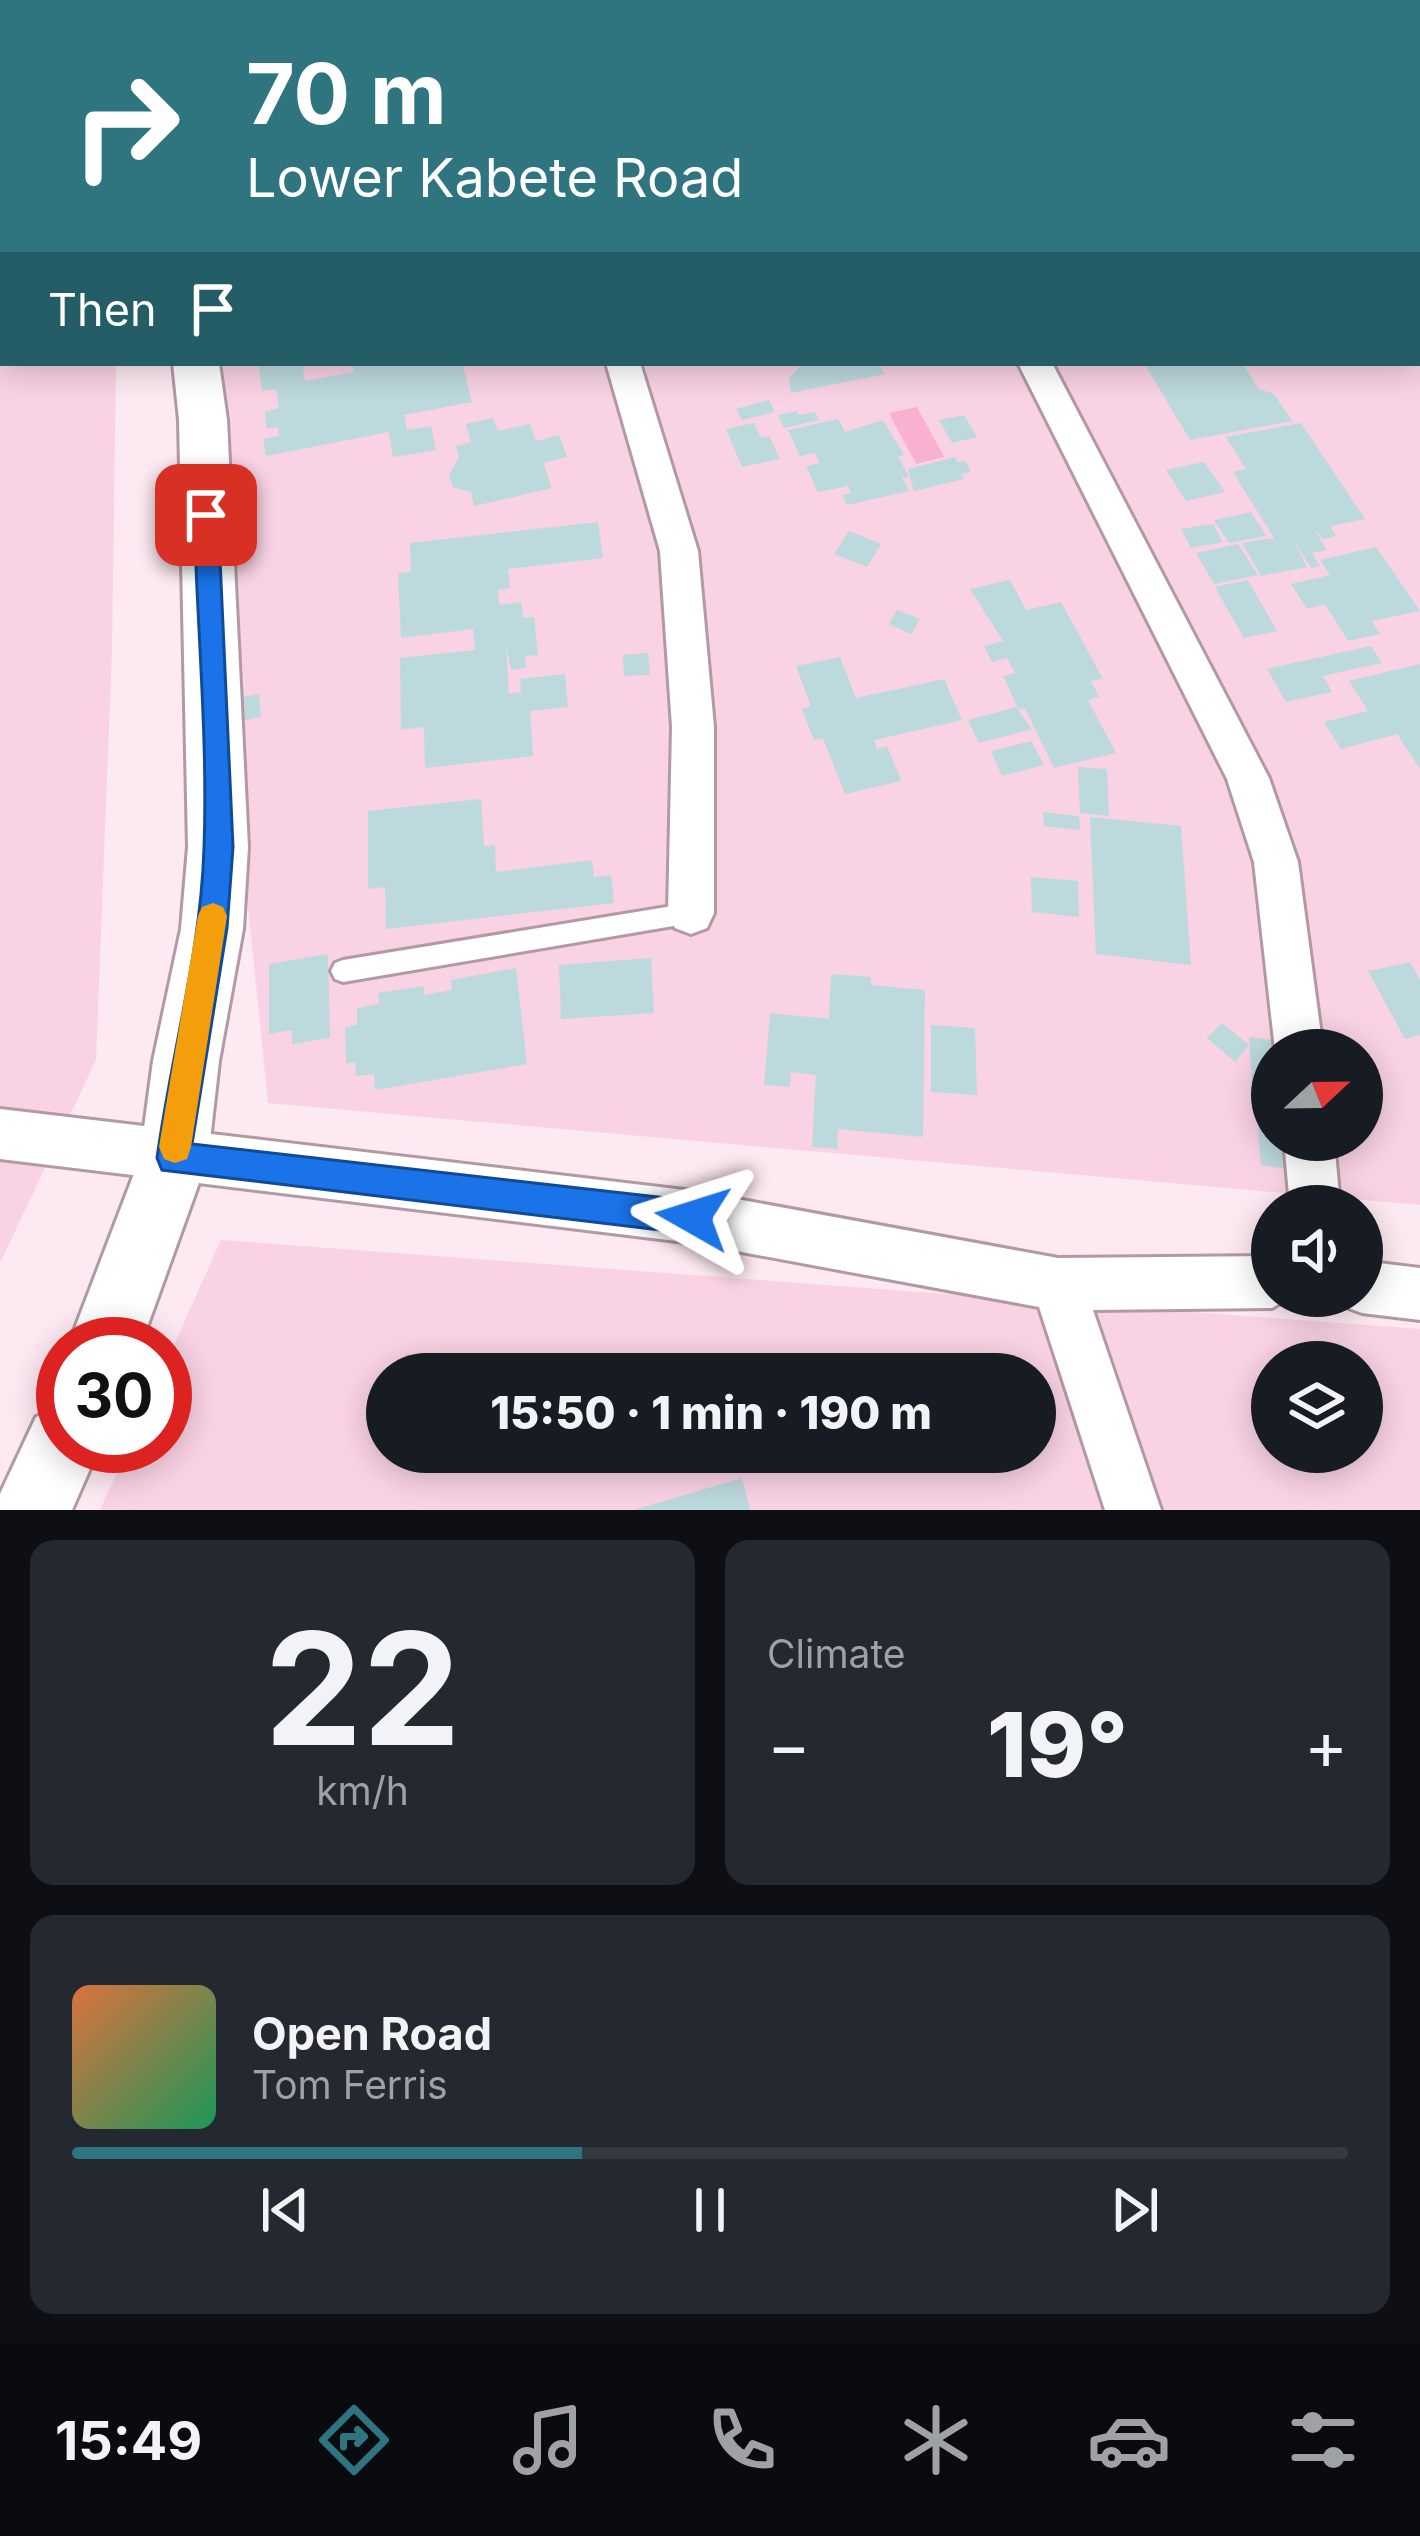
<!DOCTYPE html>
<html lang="en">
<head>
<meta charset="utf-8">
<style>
	body { margin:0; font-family:Inter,sans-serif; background:#242831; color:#f1f3f6; height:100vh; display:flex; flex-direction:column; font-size:45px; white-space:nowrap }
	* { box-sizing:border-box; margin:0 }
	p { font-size:39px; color:#9ea1a6 }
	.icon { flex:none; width:66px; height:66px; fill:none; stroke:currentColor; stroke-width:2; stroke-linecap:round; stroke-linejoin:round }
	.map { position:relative; height:1510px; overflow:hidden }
	.drawer { display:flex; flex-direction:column; gap:30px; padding:30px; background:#0d0f14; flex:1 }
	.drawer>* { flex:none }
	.top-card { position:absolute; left:0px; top:0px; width:1422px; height:366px; box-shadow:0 6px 30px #0003; background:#2e7580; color:#fff; overflow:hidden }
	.needle { width:78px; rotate:68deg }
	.fabs { position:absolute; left:1251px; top:1029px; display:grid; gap:24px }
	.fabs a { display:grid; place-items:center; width:132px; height:132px; border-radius:50%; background:#171b24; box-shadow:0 6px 30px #0003; font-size:60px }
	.speed { position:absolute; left:36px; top:1317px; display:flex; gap:24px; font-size:60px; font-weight:700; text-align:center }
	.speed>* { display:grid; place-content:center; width:156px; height:156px; border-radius:50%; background:#171b24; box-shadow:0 6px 30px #0003; line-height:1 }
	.speed .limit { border:18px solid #d22; background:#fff; color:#111 }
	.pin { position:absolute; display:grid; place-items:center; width:102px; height:102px; color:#fff; margin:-51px; border-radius:24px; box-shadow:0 6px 18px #0006 }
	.me { position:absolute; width:132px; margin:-66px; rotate:276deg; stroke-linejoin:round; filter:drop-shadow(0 0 9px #0008) }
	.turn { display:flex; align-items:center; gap:42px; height:252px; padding:0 48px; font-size:54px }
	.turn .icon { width:156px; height:156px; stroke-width:2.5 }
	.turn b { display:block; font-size:84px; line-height:102px }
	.then { display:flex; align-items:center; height:114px; padding:0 48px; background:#0003; gap:24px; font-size:45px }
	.big { font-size:90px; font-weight:800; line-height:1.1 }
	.drawer .tile { flex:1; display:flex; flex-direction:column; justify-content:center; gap:18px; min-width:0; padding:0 42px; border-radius:24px; background:#242831 }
	.drawer .dial { align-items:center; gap:0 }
	.dial b { font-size:156px; line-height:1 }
	.song { display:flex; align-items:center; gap:36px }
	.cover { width:144px; height:144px; border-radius:18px; background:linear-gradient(135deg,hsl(20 70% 55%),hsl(150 70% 35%)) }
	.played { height:12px; border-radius:6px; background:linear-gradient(90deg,#2e7580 40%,#363941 40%) }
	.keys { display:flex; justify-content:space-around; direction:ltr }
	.heat { display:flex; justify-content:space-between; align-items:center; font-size:66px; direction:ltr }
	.drawer .tiles { flex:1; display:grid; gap:30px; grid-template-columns:1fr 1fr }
	.tile:last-child { grid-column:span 2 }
	.trip { position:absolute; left:366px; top:1353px; width:690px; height:120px; border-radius:60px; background:#171b24; box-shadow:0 6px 30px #0003; font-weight:800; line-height:120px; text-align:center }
	.menu { display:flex; height:192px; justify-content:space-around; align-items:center; background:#090b0e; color:#9ea1a6 }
	.menu .icon { width:84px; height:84px }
	.menu .selected { color:#2e7580 }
	.menu b { font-size:54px; color:#f1f3f6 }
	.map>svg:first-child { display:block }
	.green { fill:#f9d2e3; fill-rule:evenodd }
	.water { fill:#f8b1d2 }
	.building { fill:#bcd9de }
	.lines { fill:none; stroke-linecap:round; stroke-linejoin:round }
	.service-casing { stroke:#b29aa4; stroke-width:6 }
	.minor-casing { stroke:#b29aa4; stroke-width:6 }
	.secondary-casing { stroke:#b29aa4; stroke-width:6 }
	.service { fill:#fff; fill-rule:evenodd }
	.minor { fill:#fff; fill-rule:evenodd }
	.secondary { fill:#fff; fill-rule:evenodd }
	.route { fill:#1a73e8; stroke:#114b97; stroke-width:3 }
	.slow { fill:#f59e0b }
</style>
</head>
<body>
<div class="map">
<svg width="1420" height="1510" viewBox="0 0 1420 1510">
	<rect width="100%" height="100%" fill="#fde9f1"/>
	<path class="green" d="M0 0H122L3 3V363H116L112 651 96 1060 0 1263Z
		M155 0H1420V1205L268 1103 193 363H1419V3ZM1272 1050H1362V1140H1272Z
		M221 1240 1420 1329V1510H100L129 1446H165V1365ZM1272 1362H1362V1452H1272ZM387 1374H1035V1452H387Z"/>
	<path class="water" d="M917 407 944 457 916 464 889 413Z"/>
	<path class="building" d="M258 363H302L305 381 354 372 352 363H462L472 402 404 415 407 430 431 426 436 450 393 457 389 432 266 456 263 439 279 436 278 427 267 429 265 411 279 408 276 389 262 391Z
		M803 363H879L885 374 791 393 789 378Z
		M1144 363H1248L1244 366 1259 389 1274 394 1292 421 1190 440Z
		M769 400 775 412 742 420 736 409Z
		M797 411 799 415 815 412 819 420 784 428 778 415Z
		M964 415 977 437 952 443 939 420Z
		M493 418 498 431 530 424 536 441 559 435 567 457 543 463 552 488 474 506 471 492 453 487 449 475 459 457 456 446 471 442 466 424Z
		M838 419 845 432 883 420 904 455 898 456 909 477 902 478 909 491 847 505 842 495 851 493 848 486 818 492 806 466 820 463 815 453 800 456 788 430Z
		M754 423 761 438 769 436 780 459 742 467 726 429Z
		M1301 423 1365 519 1330 526 1336 536 1323 539 1314 529 1327 550 1312 553 1320 566 1311 568 1291 536 1307 567 1261 576 1242 543 1274 538 1233 472 1246 469 1226 437Z
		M955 457 958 462 965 460 971 472 961 474 964 479 914 491 908 469Z
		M1204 462 1225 492 1186 501 1166 470Z
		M1251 512 1266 536 1229 543 1214 520Z
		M598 522 603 558 508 569 510 588 498 590 499 605 521 602 523 618 534 617 538 655 525 656 526 668 511 670 506 646 509 694 521 692 520 679 565 674 568 707 530 711 533 756 425 768 424 727 401 730 400 658 475 650 473 629 401 638 398 573 411 572 410 543Z
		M1213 524 1223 542 1191 548 1181 529Z
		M849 531 881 544 867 567 834 554Z
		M1238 544 1258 575 1214 584 1196 553Z
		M1376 547 1420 611 1372 621 1380 634 1348 641 1325 604 1307 609 1291 584 1330 575 1320 560Z
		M1010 580 1026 610 1061 602 1103 679 1091 681 1099 697 1088 700 1116 753 1054 768 1025 708 1019 710 1003 676 1015 673 1007 658 992 662 984 646 1003 641 970 589Z
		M1248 580 1277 631 1244 638 1215 587Z
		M897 610 920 619 911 634 889 624Z
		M1371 646 1382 663 1323 676 1332 692 1286 702 1267 669Z
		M648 653 650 675 624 676 623 655Z
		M840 657 856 698 944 679 962 720 874 740 877 749 887 746 901 781 845 794 823 738 814 740 802 709 811 706 796 666Z
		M1420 664V769L1397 734 1341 749 1324 722 1368 711 1349 681Z
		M259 694 261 717 233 723 230 699Z
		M1016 707 1032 729 979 743 968 720Z
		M1031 741 1044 765 1002 776 991 751Z
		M1078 767 1107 769 1109 816 1080 813Z
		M481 799 484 846 495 845 496 872 592 860 594 877 611 875 614 903 386 929 385 887 368 889V811Z
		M1043 812 1079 816 1080 830 1044 826Z
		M1090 817 1181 826 1191 965 1096 954Z
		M1031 877 1078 881 1079 917 1032 912Z
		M328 954 330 1038 292 1044V1030L269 1034V964Z
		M651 958 654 1013 561 1019 559 965Z
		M1410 962 1420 980V1035L1405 1039 1368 971Z
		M516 968 527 1064 375 1090 374 1074 356 1076 355 1062 346 1064 345 1027 357 1025V1008L379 1004 378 993 424 986V995L452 990 451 980Z
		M831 974 871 977V985L925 990 923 1137 838 1129 837 1149 812 1147 816 1075 791 1072 790 1087 764 1085 770 1013 829 1019Z
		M1222 1023 1249 1045 1235 1062 1207 1038Z
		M931 1025 975 1028 977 1095 931 1092Z
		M1249 1037 1272 1040V1085L1252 1083Z
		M1257 1116 1272 1118V1140H1284L1287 1169 1261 1165Z
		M742 1478 750 1510H637V1509Z"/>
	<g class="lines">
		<defs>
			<path id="service" d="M691 903 699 906 702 913 699 920 691 923 343 982 335 979 331 971 335 963 343 960Z"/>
			<path id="minor" d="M606 363H640L698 551 714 727V913L707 928 691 934 675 928 668 913 672 727 660 551Z
				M1018 363H1052L1269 778 1298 862 1323 1050H1275L1254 862 1227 779Z
				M0 1109 693 1191 1058 1258 1272 1256V1296H1292L1272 1308 1093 1310 1161 1510H1105L1039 1307 693 1243 0 1159Z
				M1284 1140H1334L1340 1206H1290Z
				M1362 1261 1420 1268V1320L1362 1313 1343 1306 1340 1296H1362Z"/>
			<path id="secondary" d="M136 0H172V3H136Z
				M173 363H219L227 420 248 847 243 929 219 1061 208 1158 141 1344H69L140 1158 153 1061 181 929 188 847 179 420Z
				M63 1406V1446H100L72 1510H0V1494L36 1417Z"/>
		</defs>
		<use href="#service" class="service-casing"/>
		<use href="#minor" class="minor-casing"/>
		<use href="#secondary" class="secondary-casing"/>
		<use href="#service" class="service"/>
		<use href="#minor" class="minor"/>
		<use href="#secondary" class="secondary"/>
	</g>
	<path class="route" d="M206 506 218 515 233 847 227 928 192 1144 693 1201 705 1205 710 1217 705 1229 693 1234 162 1170 157 1158C171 1055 201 952 204 848 208 738 197 625 194 515Z"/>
	<path class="slow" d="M213 903 223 907 227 916 191 1147 187 1159 175 1163 164 1159 159 1147 198 916 202 907Z"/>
</svg>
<div class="fabs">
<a><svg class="needle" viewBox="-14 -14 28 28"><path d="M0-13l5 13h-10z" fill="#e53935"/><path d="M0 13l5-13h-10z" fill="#9ea1a6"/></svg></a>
<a><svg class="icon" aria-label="sound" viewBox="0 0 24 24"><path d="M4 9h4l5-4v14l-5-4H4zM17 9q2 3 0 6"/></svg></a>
<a><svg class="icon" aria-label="layers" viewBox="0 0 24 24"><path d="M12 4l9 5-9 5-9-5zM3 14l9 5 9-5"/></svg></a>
</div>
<div class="speed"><div class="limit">30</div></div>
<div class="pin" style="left:206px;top:515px;background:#d93025"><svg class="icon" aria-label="arrive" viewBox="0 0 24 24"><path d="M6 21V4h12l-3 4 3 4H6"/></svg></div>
<svg class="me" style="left:693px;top:1217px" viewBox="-20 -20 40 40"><path d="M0-17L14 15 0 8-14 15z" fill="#1a73e8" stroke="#fff" stroke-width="4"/></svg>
<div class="trip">15:50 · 1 min · 190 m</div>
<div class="top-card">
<div class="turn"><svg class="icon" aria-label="right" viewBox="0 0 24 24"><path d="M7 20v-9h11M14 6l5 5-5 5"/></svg><div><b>70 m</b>Lower Kabete Road</div></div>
<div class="then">Then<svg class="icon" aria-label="arrive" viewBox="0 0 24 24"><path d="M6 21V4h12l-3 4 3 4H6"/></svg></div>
</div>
</div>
<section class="drawer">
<div class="tiles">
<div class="tile dial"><b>22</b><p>km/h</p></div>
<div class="tile"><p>Climate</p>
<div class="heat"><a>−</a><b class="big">19°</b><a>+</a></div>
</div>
<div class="tile">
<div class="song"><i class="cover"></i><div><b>Open Road</b><p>Tom Ferris</p></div></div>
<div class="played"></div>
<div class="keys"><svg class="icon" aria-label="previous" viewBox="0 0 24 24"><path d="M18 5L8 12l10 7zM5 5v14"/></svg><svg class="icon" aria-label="pause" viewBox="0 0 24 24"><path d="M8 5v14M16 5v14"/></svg><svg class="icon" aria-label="next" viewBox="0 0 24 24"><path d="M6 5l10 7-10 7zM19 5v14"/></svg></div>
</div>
</div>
</section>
<nav class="menu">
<b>15:49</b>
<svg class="icon selected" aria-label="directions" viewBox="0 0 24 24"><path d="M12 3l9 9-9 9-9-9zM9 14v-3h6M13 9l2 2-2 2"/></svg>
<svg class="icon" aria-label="music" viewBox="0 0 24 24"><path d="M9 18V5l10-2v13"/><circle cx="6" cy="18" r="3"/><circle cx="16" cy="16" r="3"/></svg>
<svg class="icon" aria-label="phone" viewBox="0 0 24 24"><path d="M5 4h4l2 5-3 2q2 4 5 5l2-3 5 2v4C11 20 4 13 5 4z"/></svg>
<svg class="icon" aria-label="climate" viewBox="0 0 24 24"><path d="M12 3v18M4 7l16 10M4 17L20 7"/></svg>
<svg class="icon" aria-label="car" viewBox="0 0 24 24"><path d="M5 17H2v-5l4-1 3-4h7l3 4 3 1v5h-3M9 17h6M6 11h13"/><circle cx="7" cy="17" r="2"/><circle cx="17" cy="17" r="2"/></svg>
<svg class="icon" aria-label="filters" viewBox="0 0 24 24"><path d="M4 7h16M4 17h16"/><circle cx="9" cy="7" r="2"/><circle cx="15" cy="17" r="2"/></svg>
</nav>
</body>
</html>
